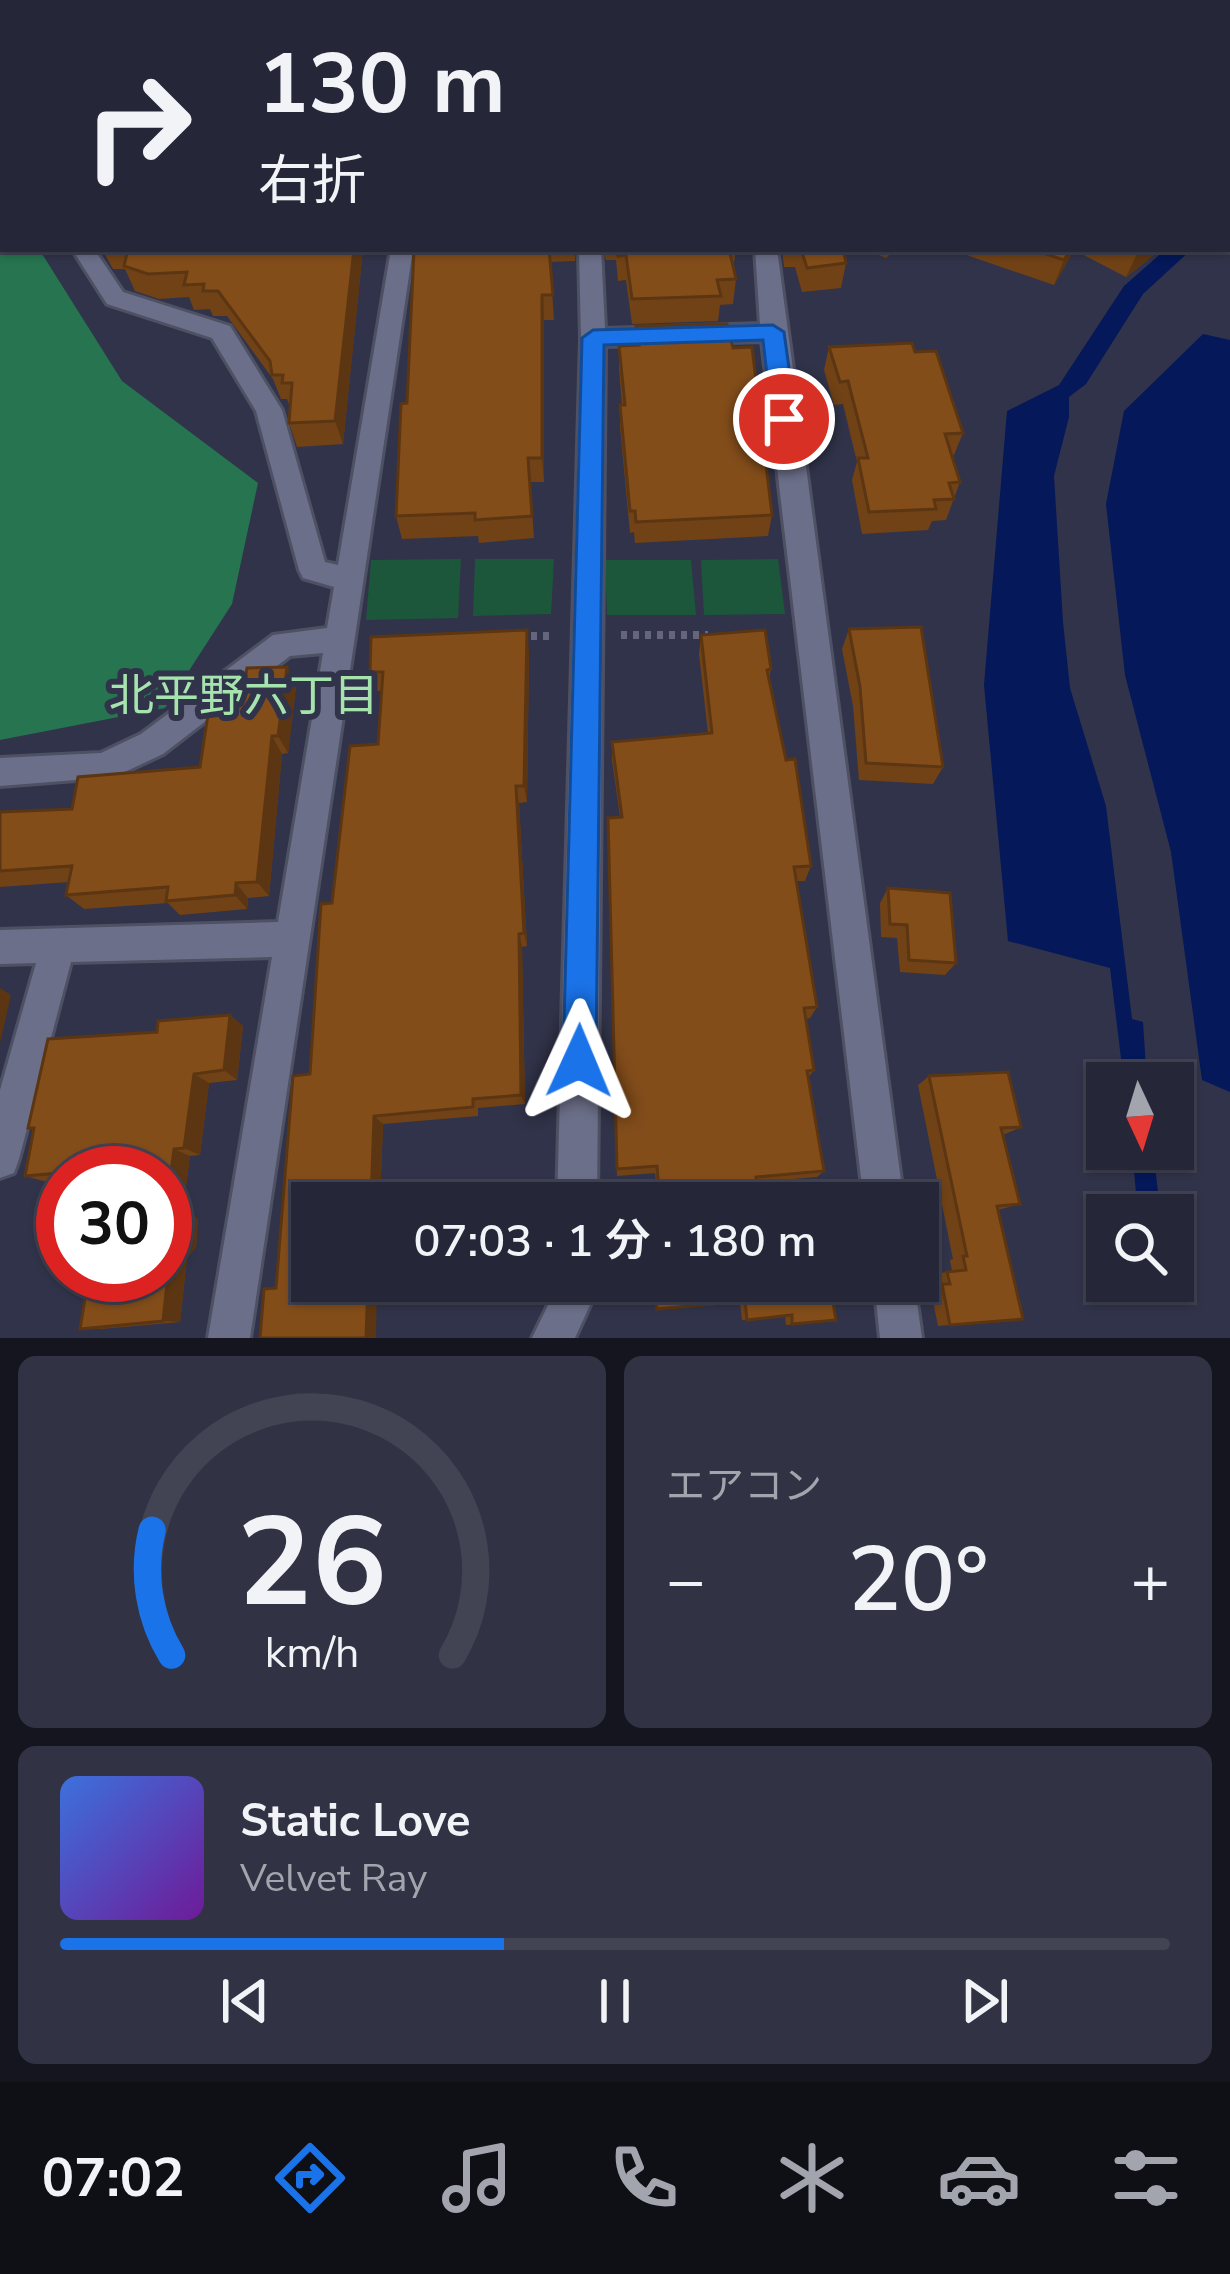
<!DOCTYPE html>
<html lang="ja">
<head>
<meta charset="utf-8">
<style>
	body { margin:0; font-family:"Nunito Sans","Noto Sans JP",sans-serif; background:#313243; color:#f1f3f6; height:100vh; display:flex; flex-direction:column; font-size:45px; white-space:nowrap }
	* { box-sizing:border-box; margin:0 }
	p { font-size:39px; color:#a3a5ae }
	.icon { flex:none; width:66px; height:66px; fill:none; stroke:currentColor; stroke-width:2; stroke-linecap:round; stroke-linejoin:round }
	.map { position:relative; height:1338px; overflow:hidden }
	.details { display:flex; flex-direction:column; gap:18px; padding:18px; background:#14151f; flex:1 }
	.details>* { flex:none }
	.top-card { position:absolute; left:0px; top:0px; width:1230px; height:252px; box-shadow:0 3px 9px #0004,0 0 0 3px #424353; background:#252638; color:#f1f3f6; overflow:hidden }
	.needle { width:78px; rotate:176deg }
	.tools { position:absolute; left:1086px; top:1062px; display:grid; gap:24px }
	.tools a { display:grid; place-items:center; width:108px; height:108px; border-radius:0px; background:#252638; box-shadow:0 3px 9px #0004,0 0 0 3px #424353; font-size:60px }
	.speed { position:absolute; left:36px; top:1146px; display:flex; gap:24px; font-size:60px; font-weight:700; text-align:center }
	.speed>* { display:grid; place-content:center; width:156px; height:156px; border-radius:50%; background:#252638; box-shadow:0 3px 9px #0004,0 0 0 3px #424353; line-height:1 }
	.speed .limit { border:18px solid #d22; background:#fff; color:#111 }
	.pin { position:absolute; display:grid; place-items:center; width:102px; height:102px; color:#fff; margin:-51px; border:6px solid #fff; border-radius:50%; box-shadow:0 3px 12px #0007 }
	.me { position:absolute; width:132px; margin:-66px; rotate:1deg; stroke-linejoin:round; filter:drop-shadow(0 0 9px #0008) }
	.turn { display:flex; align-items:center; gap:42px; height:252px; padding:0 60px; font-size:54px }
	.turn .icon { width:156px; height:156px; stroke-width:2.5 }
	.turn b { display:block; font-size:84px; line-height:102px }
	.big { font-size:90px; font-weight:600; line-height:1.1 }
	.details .widget { flex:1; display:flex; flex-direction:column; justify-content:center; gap:18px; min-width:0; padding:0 42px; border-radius:18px; background:#313243 }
	.details .dial { align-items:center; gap:0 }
	.dial svg { height:312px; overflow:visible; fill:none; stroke:#424353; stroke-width:7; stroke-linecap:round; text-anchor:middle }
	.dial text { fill:#f1f3f6; stroke:none }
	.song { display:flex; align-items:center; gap:36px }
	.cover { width:144px; height:144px; border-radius:18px; background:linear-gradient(135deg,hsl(220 70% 55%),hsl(280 70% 35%)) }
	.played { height:12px; border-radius:6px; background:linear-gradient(90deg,#1a73e8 40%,#424353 40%) }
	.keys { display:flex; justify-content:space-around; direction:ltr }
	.heat { display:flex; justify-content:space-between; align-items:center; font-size:66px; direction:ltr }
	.details .tiles { flex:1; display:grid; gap:18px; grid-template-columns:1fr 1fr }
	.widget:last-child { grid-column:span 2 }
	.trip { position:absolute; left:291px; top:1182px; width:648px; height:120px; border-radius:0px; background:#252638; box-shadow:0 3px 9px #0004,0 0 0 3px #424353; font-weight:600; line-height:120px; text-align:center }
	.dock { display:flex; height:192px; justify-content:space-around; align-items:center; background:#0f0f16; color:#a3a5ae }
	.dock .icon { width:84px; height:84px }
	.dock .current { color:#1a73e8 }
	.dock b { font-size:54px; color:#f1f3f6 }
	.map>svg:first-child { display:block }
	.green { fill:#1c573c }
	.forest { fill:#267450 }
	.water { fill:#04185a }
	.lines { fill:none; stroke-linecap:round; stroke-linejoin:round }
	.minor-casing { stroke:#4e5063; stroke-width:6 }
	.path { stroke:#65667b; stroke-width:8; stroke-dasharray:6 6; stroke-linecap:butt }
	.minor { fill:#6c6f89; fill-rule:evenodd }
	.wall { fill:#714216 }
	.shaded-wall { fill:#5c3612 }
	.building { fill:#834d1a; stroke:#5c3612; stroke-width:3 }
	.route { fill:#1a73e8; stroke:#114b97; stroke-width:3 }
	.labels { text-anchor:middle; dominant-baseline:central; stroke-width:12; stroke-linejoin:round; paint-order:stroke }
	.neighbourhood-label { font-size:45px; fill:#a5e4ad; stroke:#31334a }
</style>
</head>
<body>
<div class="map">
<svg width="1230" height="1338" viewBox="0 0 1230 1338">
	<rect width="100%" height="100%" fill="#31334a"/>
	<path class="green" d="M461 559 458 618 366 620 371 560Z
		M475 559H554L551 614 473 616Z
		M778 559 785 614 704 615 701 560Z
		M605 560H691L696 615H607Z"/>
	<path class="forest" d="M0 0H383L3 3V249H39L122 381 258 483 232 604 165 708 0 740Z"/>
	<path class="water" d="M1166 249H1192L1143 294 1086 384 1069 397V417L1054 476 1063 622 1070 688 1106 806 1132 1019 1143 1022 1147 1083H1124L1110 968 1008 941 984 685 1007 411 1059 385 1124 286Z
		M1203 334 1230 340V1092L1202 1080 1171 852 1125 675 1106 504 1124 411Z
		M1132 1149H1153L1158 1192 1155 1215H1138Z"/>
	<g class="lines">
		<defs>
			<path id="minor" d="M1227 65H1230V77H1227Z
				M72 249H94L123 292 230 326 282 410 325 562 338 565 391 249H413L250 1338H208L272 957 71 962 19 1159 14 1173 0 1178V1090L36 963 0 964V930L278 922 323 653 290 656 163 754 114 777 0 786V758L101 753 141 734 273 635 327 628 334 587 303 578 299 570 256 411 212 338 107 304Z
				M579 249H601L605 329 760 324 755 249H777L904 1203H864L762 341 605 346 597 1203H557L581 338Z
				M555 1281H595V1294L575 1338H532L555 1291Z
				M874 1281H914L922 1338H880Z"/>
		</defs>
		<use href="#minor" class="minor-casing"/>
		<path class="path" d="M621 635H708
			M519 636H552"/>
		<use href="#minor" class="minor"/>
	</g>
	<path class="wall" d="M102 249H363L343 444 297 447 289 423 290 407 287 399H281L273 379 227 316H213L210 309 194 310 189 297 159 299 135 291 125 269H113Z
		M414 249H576L575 261 550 262 554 320H544V482H530L534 538 479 543 478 536 402 539 396 516 407 403Z
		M602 249H736L733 269 736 279 733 304 720 305 718 321 632 324 626 280 618 281 616 260H606Z
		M782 249H843L846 263 841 288 802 292 795 267H784Z
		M865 249H895L886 258Z
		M949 249H1161L1126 277 1074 250 1054 285Z
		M636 326 772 515 768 536 635 543 634 532 630 533 620 427V405H622L619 369V346L636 345Z
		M829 347 915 352 963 433 954 455 951 456 960 482 946 520 932 521 928 530 862 534 852 480 857 462 843 404 834 405 824 370Z
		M849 629 943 767 933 784 859 780 853 706 842 649Z
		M701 635 771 669 769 679 811 866 805 881H797L817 1007 810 1018 806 1019 814 1070 808 1078 824 1171 817 1177 757 1182 760 1203H658L655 1173 617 1176 608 818 620 817 612 760V742L708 733 699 654Z
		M529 650 527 802 519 803 527 946 522 947 525 1104 478 1108V1116L383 1124 380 1203H312L276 1288 310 1074 378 744 382 691H376L370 672Z
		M287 667 296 686 288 753 282 754 269 896 248 898 247 909 180 915 168 903 84 909 66 895 69 882 0 887V812L72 809 200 767 243 691Z
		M888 888 956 963 945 975 900 972 897 938 881 937 880 903Z
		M230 1015 243 1026 237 1080 209 1083 200 1155 190 1156 183 1209 198 1219 196 1247 187 1258 180 1322 101 1329H80L165 1173H63V1180L47 1182 25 1176 34 1130 28 1128 157 1032Z
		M929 1076 1021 1127 1003 1135 1020 1204 998 1210 1023 1319 938 1326 930 1286 937 1285 935 1274 952 1271 950 1260 953 1259 918 1085Z
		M653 1281H829L836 1320 786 1325 785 1316 742 1320 740 1303 656 1310Z"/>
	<path class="shaded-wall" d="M354 249H363L343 444 335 421Z
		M1071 249H1075L1054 285 1064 260Z
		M1143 249H1161L1126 277 1138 252Z
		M542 295 544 320V482L542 458Z
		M527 630 529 650 527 802 524 786Z
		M287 667 296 686 288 753 278 736Z
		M272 736 282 754 269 896 257 882Z
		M516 786 519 803 527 946 524 933Z
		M236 883 248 898 247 909 235 895Z
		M519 934 522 947 525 1104 521 1095Z
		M0 988 11 995 0 1043Z
		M230 1015 243 1026 237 1080 224 1070Z
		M194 1074 209 1083 200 1155 184 1148Z
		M374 1116 383 1124 380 1203H371Z
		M174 1149 190 1156 183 1209 198 1219 196 1247 187 1258 180 1322 163 1321 167 1204Z
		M368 1281H377L376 1338H366Z"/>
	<path class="building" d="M364 0H803L804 3H363Z
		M948 0H998L996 3H953L955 0Z
		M1097 0H1125V3H1097Z
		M128 249H354L335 421 289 423 292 383H282L283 375H272L270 361 218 291H203L204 284 184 285 187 272 148 274 124 266Z
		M414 249H549L553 295H542V458H528L532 516 475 520V513L396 516 401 404 407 403Z
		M617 249H729L736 279 717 280 721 296 632 299 626 255 618 256Z
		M801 249H843L846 263 807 268Z
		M1031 249H1071L1064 260Z
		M727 324 733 348 752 347 772 515 636 522 635 511H630L620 405H625L619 346 639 345 636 326Z
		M912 343 915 352 936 351 963 433 945 434 960 482 949 483 954 499 934 500 936 509 869 512 858 458H868L848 381 840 382 829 347Z
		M921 627 943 767 866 763 860 687 849 629Z
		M527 630 524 786H516L524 933 519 934 521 1095 473 1099V1107L374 1116 371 1203H312V1281H368L366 1338H260L264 1289 276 1288 293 1076 310 1074 321 904 332 903 350 746 378 744 383 672H370L371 637Z
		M765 630 771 669 767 670 786 760 795 759 811 866 794 867 817 1007 804 1008 814 1070 807 1071 824 1171 756 1177 760 1203H660L657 1166 617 1169 608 818 622 817 612 742 712 733 701 635Z
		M287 667 278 736H272L257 882 236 883 235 895 166 901 168 887 66 895 72 866 0 871V812L72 809 78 777 200 767 211 695 243 691 247 668Z
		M888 888 950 893 956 963 909 960 907 925 890 924Z
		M230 1015 224 1070 194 1074 184 1148 174 1149 167 1204 182 1215 180 1244 170 1255 163 1321 80 1329 89 1275H165V1173H104V1169L25 1176 34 1128H28L48 1039 157 1032 158 1021Z
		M1008 1072 1021 1127 1001 1128 1020 1204 997 1206 1023 1319 950 1325 942 1284H950L947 1272 966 1270 963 1256H967L929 1076Z
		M654 1281H829L836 1320 792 1324V1315L747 1320 745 1301 657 1309Z"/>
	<path class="route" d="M773 325 784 332 796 419 784 427 772 419 763 340 604 345 596 1061 591 1073 579 1078 567 1073 563 1061 582 338 593 330Z"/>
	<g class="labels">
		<g class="neighbourhood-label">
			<text x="244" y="696">北平野六丁目</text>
		</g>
	</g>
</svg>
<div class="tools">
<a><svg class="needle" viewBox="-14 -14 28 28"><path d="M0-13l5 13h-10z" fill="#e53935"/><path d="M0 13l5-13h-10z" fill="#a3a5ae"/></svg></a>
<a><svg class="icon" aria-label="search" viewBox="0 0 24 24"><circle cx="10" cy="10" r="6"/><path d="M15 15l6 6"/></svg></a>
</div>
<div class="speed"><div class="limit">30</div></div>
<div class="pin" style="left:784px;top:419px;background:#d93025"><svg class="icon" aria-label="arrive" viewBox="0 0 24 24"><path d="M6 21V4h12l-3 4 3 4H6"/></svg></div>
<svg class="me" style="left:579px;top:1061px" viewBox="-20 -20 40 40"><path d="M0-17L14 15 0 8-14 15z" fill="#1a73e8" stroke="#fff" stroke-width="4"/></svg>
<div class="trip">07:03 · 1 分 · 180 m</div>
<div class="top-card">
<div class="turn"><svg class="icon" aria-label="right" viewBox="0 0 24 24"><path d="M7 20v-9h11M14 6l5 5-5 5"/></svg><div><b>130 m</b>右折</div></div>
</div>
</div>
<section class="details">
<div class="tiles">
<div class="widget dial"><svg viewBox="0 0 100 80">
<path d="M14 69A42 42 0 1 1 86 69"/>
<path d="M14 69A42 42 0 0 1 9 37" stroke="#1a73e8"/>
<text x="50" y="56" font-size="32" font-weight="700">26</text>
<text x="50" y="72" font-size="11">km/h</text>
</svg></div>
<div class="widget"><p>エアコン</p>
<div class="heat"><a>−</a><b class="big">20°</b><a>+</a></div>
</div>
<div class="widget">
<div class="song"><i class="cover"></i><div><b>Static Love</b><p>Velvet Ray</p></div></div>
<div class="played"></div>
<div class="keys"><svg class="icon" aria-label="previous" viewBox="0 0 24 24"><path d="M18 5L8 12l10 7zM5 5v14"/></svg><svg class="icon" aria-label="pause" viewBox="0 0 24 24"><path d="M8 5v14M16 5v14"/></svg><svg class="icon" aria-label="next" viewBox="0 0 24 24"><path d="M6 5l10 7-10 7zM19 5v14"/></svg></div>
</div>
</div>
</section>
<nav class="dock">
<b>07:02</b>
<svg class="icon current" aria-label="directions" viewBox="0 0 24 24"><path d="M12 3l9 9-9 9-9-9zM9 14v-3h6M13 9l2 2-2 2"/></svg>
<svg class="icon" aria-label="music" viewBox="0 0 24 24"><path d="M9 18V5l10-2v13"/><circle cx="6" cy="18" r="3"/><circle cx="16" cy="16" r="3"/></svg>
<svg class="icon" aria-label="phone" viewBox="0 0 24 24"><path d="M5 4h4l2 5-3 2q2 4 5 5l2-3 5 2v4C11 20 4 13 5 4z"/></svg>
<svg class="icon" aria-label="climate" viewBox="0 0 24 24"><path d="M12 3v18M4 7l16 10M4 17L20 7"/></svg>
<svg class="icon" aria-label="car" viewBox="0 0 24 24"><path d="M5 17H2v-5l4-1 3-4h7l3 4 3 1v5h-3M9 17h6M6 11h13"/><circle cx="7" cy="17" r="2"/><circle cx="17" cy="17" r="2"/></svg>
<svg class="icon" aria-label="filters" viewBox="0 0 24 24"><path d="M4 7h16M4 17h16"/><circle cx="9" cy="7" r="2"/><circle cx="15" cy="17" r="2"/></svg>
</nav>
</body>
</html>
